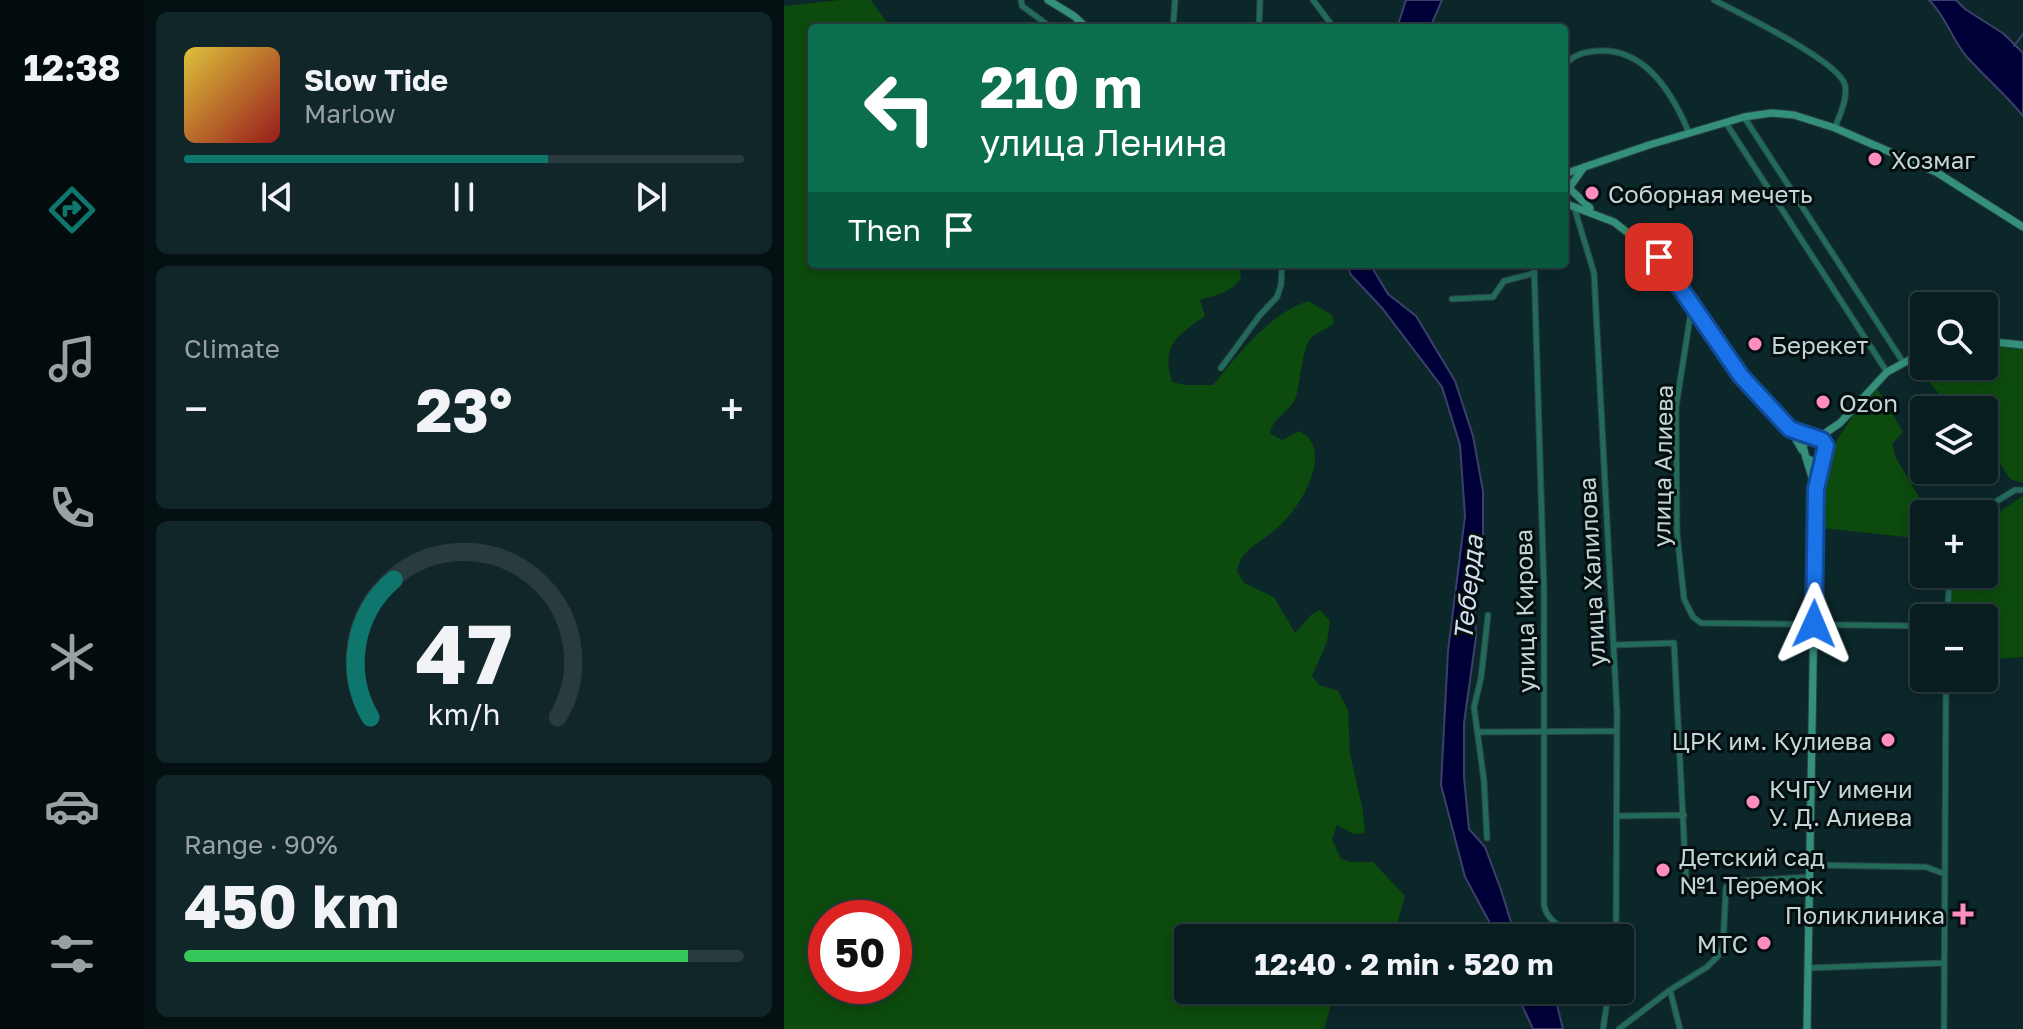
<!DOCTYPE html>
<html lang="en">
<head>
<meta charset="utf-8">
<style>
	body { margin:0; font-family:"Golos Text",sans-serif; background:#112629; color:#f1f3f6; height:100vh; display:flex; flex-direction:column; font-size:30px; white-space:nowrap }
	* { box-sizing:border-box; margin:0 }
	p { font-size:26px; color:#98a2a5 }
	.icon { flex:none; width:44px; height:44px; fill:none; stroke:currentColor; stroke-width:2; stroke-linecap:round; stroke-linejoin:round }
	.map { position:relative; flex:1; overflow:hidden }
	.panel { display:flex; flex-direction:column; gap:12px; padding:12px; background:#041012; width:640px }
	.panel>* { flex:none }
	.banner { position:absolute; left:24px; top:24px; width:760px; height:244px; border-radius:8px; box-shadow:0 4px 12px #0003,0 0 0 2px #293b3e; background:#0b6e4f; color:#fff; overflow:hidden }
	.tools { position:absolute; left:1126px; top:292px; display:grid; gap:16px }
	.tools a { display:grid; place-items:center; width:88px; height:88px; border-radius:8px; background:#081d20; box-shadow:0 4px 12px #0003,0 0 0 2px #293b3e; font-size:40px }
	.speed { position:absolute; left:24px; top:900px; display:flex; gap:16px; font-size:40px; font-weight:700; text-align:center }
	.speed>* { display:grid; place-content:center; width:104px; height:104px; border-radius:50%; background:#081d20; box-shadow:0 4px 12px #0003,0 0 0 2px #293b3e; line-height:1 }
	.speed .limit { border:12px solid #d22; background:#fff; color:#111 }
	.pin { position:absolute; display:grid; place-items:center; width:68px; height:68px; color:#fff; margin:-34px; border-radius:16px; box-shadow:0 4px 12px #0006 }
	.me { position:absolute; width:88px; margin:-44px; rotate:1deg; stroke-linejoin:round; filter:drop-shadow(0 0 6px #0008) }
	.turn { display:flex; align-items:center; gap:28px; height:168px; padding:0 40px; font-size:36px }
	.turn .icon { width:104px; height:104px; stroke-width:2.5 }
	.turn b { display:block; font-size:56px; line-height:68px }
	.then { display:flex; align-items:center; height:76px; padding:0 40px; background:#0003; gap:16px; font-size:30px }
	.big { font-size:60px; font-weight:700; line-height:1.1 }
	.panel .tile { flex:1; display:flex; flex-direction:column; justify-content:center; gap:12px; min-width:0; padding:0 28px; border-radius:12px; background:#112629 }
	.panel .dial { align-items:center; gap:0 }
	.dial svg { height:208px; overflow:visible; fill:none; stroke:#293b3e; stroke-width:7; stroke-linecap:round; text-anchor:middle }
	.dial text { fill:#f1f3f6; stroke:none }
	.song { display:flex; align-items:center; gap:24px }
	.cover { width:96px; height:96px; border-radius:12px; background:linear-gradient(135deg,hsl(50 70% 55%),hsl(0 70% 35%)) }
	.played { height:8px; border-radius:4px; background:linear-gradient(90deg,#0f766e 65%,#293b3e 65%) }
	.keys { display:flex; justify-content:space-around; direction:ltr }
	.heat { display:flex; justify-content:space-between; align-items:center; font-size:44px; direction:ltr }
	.charge { height:12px; border-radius:6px; background:linear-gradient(90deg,#34c759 90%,#293b3e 0) }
	.trip { position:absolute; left:390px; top:924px; width:460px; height:80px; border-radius:8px; background:#081d20; box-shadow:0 4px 12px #0003,0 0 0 2px #293b3e; font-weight:700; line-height:80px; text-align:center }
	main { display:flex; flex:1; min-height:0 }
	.tabs { display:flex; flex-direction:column; width:144px; justify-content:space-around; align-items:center; background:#030c0d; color:#98a2a5 }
	.tabs .icon { width:56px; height:56px }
	.tabs .on { color:#0f766e }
	.tabs b { font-size:36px; color:#f1f3f6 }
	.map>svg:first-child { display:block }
	.green { fill:#0d4a0d; fill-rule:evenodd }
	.water { fill:#000039; stroke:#3b4068; stroke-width:2 }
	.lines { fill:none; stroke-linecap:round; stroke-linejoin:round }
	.stream { stroke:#3b4068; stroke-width:2 }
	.street-casing { stroke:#294346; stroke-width:7 }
	.secondary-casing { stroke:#294346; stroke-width:9 }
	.street { stroke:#226b59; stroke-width:5 }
	.secondary { stroke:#349078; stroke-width:7 }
	.route-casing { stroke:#114b97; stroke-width:20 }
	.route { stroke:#1a73e8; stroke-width:14 }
	.poi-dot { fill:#fd8ebe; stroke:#040e0f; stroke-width:3 }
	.labels { text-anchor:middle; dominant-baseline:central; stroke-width:6; stroke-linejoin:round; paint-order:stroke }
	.poi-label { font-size:24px; fill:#c5d5d6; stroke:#040e0f; text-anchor:start }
	.street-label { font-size:24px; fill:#c5d5d6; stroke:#040e0f }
	.water-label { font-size:26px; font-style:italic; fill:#d3ddf0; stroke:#040e0f }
</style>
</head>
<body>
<main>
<nav class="tabs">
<b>12:38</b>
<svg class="icon on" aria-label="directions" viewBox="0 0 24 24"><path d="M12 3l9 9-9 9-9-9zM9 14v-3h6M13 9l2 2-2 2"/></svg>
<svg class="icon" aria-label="music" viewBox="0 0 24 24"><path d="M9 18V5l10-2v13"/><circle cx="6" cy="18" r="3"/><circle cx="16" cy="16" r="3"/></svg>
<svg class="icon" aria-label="phone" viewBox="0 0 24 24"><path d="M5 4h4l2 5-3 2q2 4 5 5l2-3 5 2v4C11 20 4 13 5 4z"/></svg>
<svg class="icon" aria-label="climate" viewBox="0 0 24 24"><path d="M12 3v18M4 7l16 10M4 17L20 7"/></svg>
<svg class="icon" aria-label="car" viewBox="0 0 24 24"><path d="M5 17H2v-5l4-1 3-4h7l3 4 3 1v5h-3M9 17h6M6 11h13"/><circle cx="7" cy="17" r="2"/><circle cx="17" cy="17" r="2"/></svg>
<svg class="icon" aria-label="filters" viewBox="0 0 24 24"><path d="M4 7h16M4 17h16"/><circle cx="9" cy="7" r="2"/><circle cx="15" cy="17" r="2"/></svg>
</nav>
<section class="panel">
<div class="tile">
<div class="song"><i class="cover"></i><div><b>Slow Tide</b><p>Marlow</p></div></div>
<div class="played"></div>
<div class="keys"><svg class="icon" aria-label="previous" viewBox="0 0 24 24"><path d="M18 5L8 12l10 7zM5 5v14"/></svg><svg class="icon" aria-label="pause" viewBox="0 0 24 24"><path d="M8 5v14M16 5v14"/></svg><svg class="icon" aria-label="next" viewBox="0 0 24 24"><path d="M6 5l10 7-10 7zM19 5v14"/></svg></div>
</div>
<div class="tile"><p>Climate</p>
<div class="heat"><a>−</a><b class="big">23°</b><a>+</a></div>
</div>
<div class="tile dial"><svg viewBox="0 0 100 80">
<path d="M14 69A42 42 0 1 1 86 69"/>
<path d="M14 69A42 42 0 0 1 23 16" stroke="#0f766e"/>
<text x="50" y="56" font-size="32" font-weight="700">47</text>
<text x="50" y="72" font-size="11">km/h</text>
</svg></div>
<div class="tile"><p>Range · 90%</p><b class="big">450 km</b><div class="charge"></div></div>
</section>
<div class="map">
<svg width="1239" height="1029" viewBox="0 0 1239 1029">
	<rect width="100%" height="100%" fill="#0b272a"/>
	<path class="green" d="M55 0H87L107 28H28V264H455L457 278C448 292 432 295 416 300L421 316C393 336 377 345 388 382L401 385H429C455 353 484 315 524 301L548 315 550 322C544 331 537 329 529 336 517 347 517 381 512 397 506 412 489 417 486 433L498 440 515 431C528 438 532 447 531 462 527 488 510 514 490 531 475 543 457 550 453 571L460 583 490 597 511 633 527 615 536 610 546 621 543 642 528 676 535 685 554 691 564 710 566 754 579 811 581 833 570 834 553 825 548 839 557 859 567 862H589L621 896 611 931 604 938H404V990H563L547 1005 540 1029H0V6ZM110 918V986H42V918Z
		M1200 345H1226L1239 349V483L1226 479 1200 438V410H1191L1182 401 1163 403 1130 364 1140 357V366H1200Z
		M1093 388 1119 432 1108 444 1112 458 1145 514H1140V539L1039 528C1038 514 1035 498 1037 484 1043 448 1069 413 1093 388Z
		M1239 496V657L1200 660V618H1163L1166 574H1200V522Z"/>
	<path class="water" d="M622 0H658L646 28H613Z
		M1145 0H1172L1181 9 1220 34 1239 53V116C1222 95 1201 77 1183 57 1168 40 1162 16 1145 0Z
		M563 264H586L604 294 632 316 671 381 689 436 699 491V549L690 592 692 637 680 723V777L685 829 701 847 717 890 732 938H714L681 877 657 785 664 651 681 516 676 445 658 387 598 308 567 275Z
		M731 990H760L773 1005 779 1029H749Z"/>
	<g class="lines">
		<path class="stream" d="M1230 46 1239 34"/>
		<defs>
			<path id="street" d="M237 0 238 6 268 28
				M529 0 550 28
				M930 0C955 13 1055 61 1061 85 1064 99 1055 116 1051 128
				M389 28 391 0
				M475 28 476 0
				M780 66C789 55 799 52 813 51 861 47 889 94 905 133
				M960 117 1119 362
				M942 123 1103 372
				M790 207 810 273 833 712 832 938
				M750 264 760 590V905C763 923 782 929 796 938
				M668 299 709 297 720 281 751 273
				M908 305 892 407 893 533 900 599 909 617 917 623 1140 626
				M437 368 476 315 493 297 497 285 498 264
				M1192 514 1231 490H1239
				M1163 618 1166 574
				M830 645 890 643 902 878
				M694 732 832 731
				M833 816 900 815
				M703 838 700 781 690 707 697 678 704 615
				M1026 865 1142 867 1161 874
				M1024 968 1160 963
				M886 990 896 1029
				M819 1029 825 990
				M835 1029 886 990 923 967 934 956 939 946 942 887 955 881 1026 877
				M1160 1029 1162 678"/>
			<path id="secondary" d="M264 0 290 16 303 28
				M800 167 785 188 806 208
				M780 174 865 145 960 117 987 113 1010 115 1051 128 1152 172 1239 227
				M780 180 785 188 780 197
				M780 203 830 222 875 257 957 376 1006 429 1018 450
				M1200 341 1239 345
				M1006 429 1029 438
				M1034 438 1056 423 1103 372 1140 352
				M1022 458 1031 487
				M1023 1029 1032 489 1038 459 1043 450 1038 440 1025 439 1019 446 1022 458 1030 462 1038 459"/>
		</defs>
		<use href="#street" class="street-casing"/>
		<use href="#secondary" class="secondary-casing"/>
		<use href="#street" class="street"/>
		<use href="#secondary" class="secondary"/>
	</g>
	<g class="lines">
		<defs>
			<path id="route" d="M875 257 957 376 1006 429 1038 440 1042 446 1032 489 1030 624"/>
		</defs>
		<use href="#route" class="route-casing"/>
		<use href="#route" class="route"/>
	</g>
	<g class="poi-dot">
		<circle cx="1091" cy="159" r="8"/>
		<circle cx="808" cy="193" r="8"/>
		<circle cx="971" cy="344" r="8"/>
		<circle cx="1039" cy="402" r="8"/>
		<circle cx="1104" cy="740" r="8"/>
		<circle cx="969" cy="802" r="8"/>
		<circle cx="879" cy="870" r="8"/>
		<path d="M1175 902h8v8h8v8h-8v8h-8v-8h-8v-8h8z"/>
		<circle cx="980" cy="943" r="8"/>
	</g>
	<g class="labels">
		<g class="poi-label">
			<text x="1107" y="159">Хозмаг</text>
			<text x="824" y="193">Соборная мечеть</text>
			<text x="987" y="344">Берекет</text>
			<text x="1055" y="402">Ozon</text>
			<text x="1088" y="740" text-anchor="end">ЦРК им. Кулиева</text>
			<text x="985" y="788">КЧГУ имени<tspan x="985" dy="28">У. Д. Алиева</tspan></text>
			<text x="895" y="856">Детский сад<tspan x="895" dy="28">№1 Теремок</tspan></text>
			<text x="1161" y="914" text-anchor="end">Поликлиника</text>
			<text x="964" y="943" text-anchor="end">МТС</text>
		</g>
		<g class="street-label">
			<text transform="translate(878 466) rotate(-89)">улица Алиева</text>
			<text transform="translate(807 572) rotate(-93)">улица Халилова</text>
			<text transform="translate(740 611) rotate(-91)">улица Кирова</text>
		</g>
		<g class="water-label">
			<text transform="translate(684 588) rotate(-84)">Теберда</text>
		</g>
	</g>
</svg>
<div class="tools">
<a><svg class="icon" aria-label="search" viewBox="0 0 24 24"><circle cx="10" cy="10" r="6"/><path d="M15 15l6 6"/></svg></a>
<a><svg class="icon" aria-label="layers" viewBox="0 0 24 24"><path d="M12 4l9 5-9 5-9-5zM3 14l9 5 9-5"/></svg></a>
<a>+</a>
<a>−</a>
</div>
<div class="speed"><div class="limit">50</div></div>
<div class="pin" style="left:875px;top:257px;background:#d93025"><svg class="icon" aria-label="arrive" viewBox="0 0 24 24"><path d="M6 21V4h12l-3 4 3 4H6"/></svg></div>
<svg class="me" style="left:1030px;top:624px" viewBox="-20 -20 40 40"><path d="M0-17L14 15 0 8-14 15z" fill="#1a73e8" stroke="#fff" stroke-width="4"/></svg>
<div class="trip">12:40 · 2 min · 520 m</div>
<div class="banner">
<div class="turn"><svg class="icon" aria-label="left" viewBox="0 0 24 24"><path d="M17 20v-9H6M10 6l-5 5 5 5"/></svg><div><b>210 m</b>улица Ленина</div></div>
<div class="then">Then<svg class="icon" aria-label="arrive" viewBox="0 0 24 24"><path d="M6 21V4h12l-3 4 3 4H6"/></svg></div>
</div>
</div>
</main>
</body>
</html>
